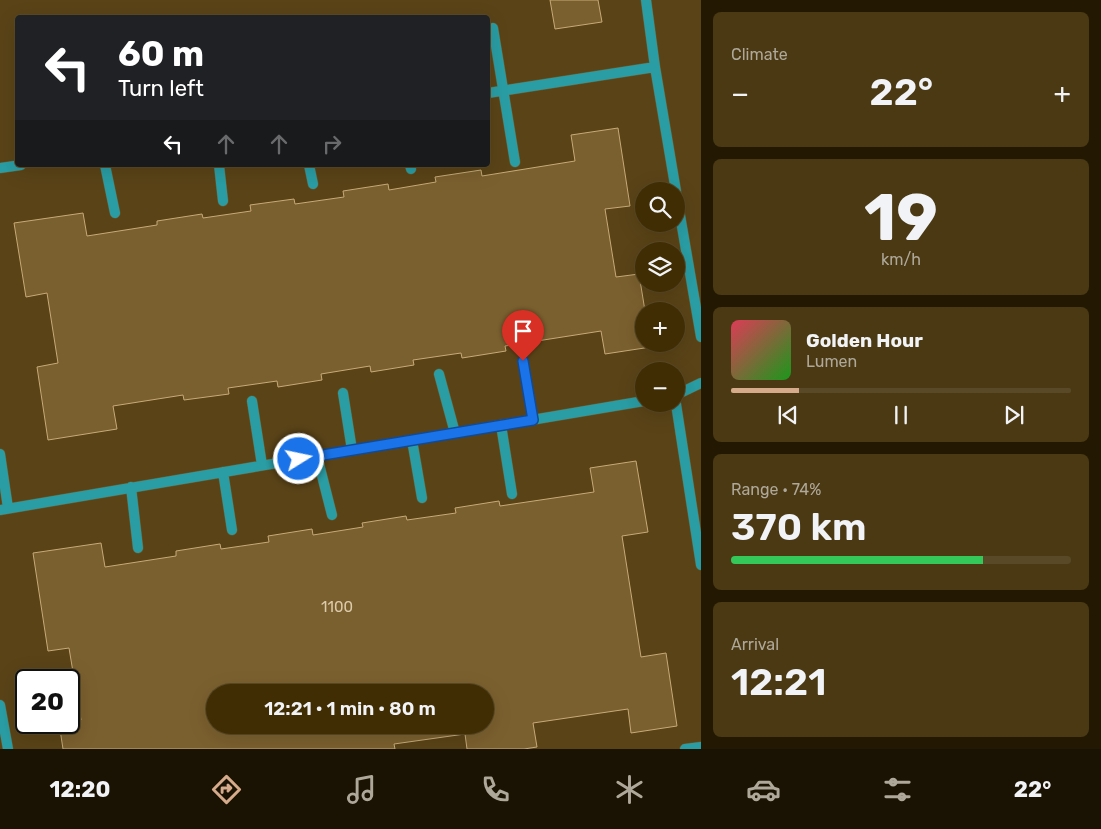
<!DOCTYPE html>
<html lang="en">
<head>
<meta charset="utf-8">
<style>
	body { margin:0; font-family:Rubik,sans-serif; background:#4b3913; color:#f1f3f6; height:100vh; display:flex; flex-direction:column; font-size:19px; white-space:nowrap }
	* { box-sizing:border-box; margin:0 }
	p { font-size:16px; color:#aea89a }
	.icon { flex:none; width:28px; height:28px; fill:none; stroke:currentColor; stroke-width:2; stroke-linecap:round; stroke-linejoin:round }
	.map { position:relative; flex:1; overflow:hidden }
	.side { display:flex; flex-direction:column; gap:12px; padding:12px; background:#231902; width:400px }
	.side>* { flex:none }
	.banner { position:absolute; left:15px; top:15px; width:475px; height:152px; border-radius:5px; box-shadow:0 5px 20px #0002,0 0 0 1px #594926; background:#202124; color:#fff; overflow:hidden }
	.fabs { position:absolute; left:635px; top:182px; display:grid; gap:10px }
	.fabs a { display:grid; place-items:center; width:50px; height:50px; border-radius:50%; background:#402d04; box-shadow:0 5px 20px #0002,0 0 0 1px #594926; font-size:25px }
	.speed { position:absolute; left:15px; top:669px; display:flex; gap:10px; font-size:25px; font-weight:700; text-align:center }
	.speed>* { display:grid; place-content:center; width:65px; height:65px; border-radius:50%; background:#402d04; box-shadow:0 5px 20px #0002,0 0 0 1px #594926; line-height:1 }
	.speed .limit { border:2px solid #111; border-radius:8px; background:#fff; color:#111 }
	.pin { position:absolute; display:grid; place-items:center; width:42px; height:42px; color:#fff; margin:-51px -21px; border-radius:50% 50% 50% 0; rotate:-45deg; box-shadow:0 0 5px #0007 }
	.pin .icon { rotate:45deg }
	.me { position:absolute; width:55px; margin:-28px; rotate:80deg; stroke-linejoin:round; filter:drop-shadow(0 0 4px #0008) }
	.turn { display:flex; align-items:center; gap:18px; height:105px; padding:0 20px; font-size:22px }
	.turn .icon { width:65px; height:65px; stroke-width:2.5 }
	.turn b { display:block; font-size:35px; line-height:42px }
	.lanes { display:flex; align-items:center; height:48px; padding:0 20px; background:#0003; justify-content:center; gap:25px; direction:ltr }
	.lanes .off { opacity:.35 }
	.big { font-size:38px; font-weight:600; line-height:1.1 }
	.side .card { flex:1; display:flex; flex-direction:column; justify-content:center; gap:8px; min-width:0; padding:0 18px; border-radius:8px; background:#4b3913 }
	.side .dial { align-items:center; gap:0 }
	.dial b { font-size:65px; line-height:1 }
	.song { display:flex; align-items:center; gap:15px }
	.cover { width:60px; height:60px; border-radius:8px; background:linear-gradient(135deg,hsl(350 70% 55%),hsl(120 70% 35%)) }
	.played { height:5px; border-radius:2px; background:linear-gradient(90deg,#d6ab8b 20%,#594926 20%) }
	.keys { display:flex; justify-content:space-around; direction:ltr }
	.heat { display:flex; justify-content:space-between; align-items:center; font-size:28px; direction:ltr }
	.charge { height:8px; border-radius:4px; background:linear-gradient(90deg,#34c759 74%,#594926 0) }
	.trip { position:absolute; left:206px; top:684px; width:288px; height:50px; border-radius:25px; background:#402d04; box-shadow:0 5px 20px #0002,0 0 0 1px #594926; font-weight:600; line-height:50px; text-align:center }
	.menu { display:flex; height:80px; justify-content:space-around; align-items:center; background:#1a1202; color:#aea89a }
	.menu .icon { width:35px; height:35px }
	.menu .active { color:#d6ab8b }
	.menu b { font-size:22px; color:#f1f3f6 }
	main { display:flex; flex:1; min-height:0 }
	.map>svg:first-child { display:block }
	.built { fill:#5a4317; fill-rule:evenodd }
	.building { fill:#7b602f; stroke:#c7aa78; fill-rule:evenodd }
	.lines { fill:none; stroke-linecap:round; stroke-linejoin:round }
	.service-casing { stroke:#705826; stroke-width:11 }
	.service { stroke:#2a9da4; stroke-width:10 }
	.route-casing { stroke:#114b97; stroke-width:12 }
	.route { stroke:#1a73e8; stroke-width:9 }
	.labels { text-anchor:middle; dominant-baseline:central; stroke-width:5; stroke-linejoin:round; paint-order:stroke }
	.number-label { font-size:15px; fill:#dccaac }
</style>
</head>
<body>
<main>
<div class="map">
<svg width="701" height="749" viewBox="0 0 701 749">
	<rect width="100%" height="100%" fill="#553c05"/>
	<path class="built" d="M0 0H701V749H0ZM18 18H488V165H18ZM644 191H676V224H644ZM644 251H676V284H644ZM644 311H676V344H644ZM644 371H676V404H644ZM26 680H69V722H26ZM215 692H485V725H215Z"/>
	<path class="building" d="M550 0H598L602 22 555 29Z
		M618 128 630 206 605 209 616 277 639 274 645 311H644V344H650L651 347 605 354 601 331 505 346 506 351 462 358 461 353 413 360 414 365 371 372 370 366 321 374 322 380 278 387 277 381 228 388 229 394 184 400 183 395 113 406 117 429 48 440 37 367 58 363 47 293 26 297 14 223 83 213 87 236 157 225V221L202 214 203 218 251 211 250 205 294 199 295 204 344 197 343 191 388 184 389 190 436 182 435 177 481 170 482 176 575 161 571 135Z
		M636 461 648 532 622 536 641 657 666 653 677 726 631 733 628 709 533 723 537 747 524 749H467L465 734 394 744 395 749H63L59 723 81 720 69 648 48 651 33 553 101 543 105 567 176 556V551L220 544 221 549 269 542 268 536 312 529 313 535 363 527 362 523 406 516 407 520 456 513 455 508 499 501 500 506 594 492 590 468ZM215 692H485V725H215Z"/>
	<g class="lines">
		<defs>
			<path id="service" d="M646 0 655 67
				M493 28 515 162
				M488 93 655 67 676 191
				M105 165 115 213
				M219 165 223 201
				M309 165 313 184
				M410 165 411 169
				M0 168 21 165
				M676 192 701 337
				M523 361 533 420
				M439 374 455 433
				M343 393 352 450
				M676 395 701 383
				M252 401 262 465
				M676 404 701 565
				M501 425 512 494
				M412 440 422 498
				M0 454 8 508
				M317 456 332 515
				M223 472 232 530
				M131 487 138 548
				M0 510 644 401
				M0 705 8 749
				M685 749 701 747"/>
		</defs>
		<use href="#service" class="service-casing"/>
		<use href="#service" class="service"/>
	</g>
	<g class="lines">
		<defs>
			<path id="route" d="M299 459 533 420 523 361"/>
		</defs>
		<use href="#route" class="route-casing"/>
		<use href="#route" class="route"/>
	</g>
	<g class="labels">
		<g class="number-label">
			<text x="337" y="607">1100</text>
		</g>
	</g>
</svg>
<div class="fabs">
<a><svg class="icon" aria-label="search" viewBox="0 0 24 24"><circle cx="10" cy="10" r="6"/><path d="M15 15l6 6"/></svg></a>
<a><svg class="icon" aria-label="layers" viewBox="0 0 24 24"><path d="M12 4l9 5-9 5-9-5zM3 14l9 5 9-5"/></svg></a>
<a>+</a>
<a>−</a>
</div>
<div class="speed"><div class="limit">20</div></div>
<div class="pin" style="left:523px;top:361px;background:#d93025"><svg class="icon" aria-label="arrive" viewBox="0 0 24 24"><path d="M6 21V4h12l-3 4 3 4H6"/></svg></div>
<svg class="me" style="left:299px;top:459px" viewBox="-20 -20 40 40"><circle r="17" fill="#1a73e8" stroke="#fff" stroke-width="3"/><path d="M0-11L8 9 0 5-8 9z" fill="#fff"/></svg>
<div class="trip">12:21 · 1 min · 80 m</div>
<div class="banner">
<div class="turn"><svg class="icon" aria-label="left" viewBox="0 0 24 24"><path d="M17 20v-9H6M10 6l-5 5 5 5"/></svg><div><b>60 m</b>Turn left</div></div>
<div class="lanes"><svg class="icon" aria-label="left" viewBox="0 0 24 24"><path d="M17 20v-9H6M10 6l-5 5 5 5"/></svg><svg class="icon off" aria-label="ahead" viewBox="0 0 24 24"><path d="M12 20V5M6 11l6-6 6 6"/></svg><svg class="icon off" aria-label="ahead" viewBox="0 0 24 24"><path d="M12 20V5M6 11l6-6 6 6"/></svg><svg class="icon off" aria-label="right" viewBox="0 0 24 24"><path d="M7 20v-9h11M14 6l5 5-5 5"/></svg></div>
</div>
</div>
<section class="side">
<div class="card"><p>Climate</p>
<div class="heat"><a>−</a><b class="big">22°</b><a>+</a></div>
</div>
<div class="card dial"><b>19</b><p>km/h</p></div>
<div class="card">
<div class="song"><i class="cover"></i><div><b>Golden Hour</b><p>Lumen</p></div></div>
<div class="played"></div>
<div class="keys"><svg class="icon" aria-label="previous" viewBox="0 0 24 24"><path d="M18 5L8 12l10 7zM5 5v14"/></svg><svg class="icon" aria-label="pause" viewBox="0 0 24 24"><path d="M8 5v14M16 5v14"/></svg><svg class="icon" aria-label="next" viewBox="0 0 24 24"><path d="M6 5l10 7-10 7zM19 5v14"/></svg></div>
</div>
<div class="card"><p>Range · 74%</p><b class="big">370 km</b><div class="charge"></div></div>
<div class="card"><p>Arrival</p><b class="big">12:21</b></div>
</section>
</main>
<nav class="menu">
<b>12:20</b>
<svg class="icon active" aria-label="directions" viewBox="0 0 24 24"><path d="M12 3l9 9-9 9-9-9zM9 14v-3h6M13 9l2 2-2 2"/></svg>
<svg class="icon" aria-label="music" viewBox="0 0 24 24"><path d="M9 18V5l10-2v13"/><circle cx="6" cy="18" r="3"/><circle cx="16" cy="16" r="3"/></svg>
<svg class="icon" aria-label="phone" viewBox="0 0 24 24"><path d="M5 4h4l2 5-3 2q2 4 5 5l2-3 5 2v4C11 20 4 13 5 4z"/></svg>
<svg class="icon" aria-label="climate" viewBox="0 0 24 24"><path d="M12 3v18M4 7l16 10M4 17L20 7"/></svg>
<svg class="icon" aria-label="car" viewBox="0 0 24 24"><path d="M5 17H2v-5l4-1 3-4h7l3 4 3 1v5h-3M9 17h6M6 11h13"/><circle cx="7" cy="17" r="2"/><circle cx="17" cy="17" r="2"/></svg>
<svg class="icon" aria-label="filters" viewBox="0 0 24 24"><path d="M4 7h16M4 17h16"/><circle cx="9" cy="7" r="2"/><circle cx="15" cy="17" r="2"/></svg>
<b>22°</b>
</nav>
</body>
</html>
